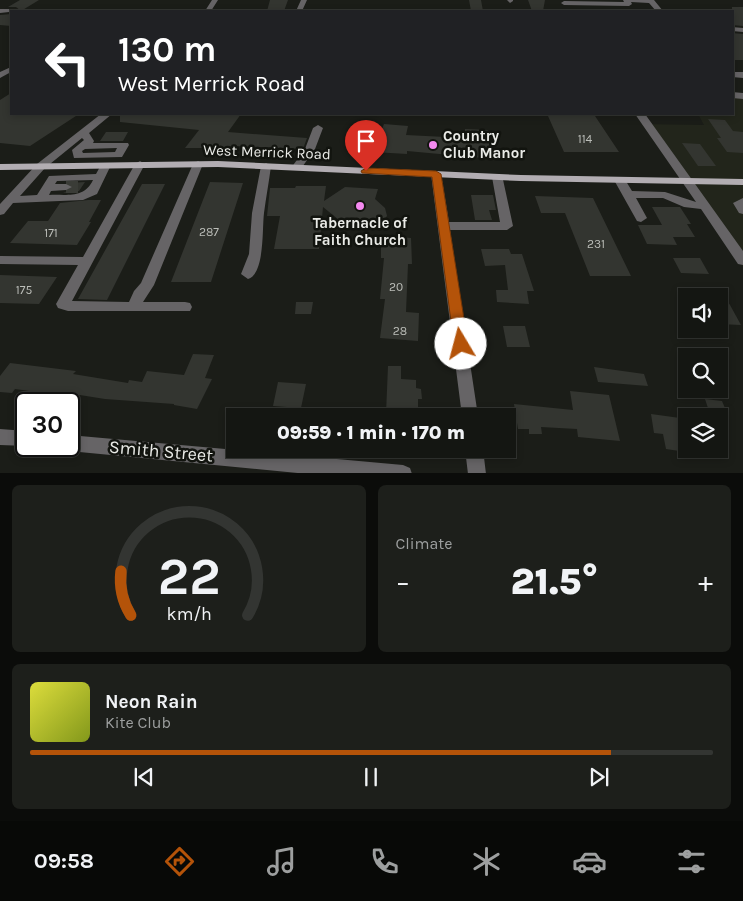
<!DOCTYPE html>
<html lang="en">
<head>
<meta charset="utf-8">
<style>
	body { margin:0; font-family:Karla,sans-serif; background:#1d1f1b; color:#f1f3f6; height:100vh; display:flex; flex-direction:column; font-size:19px; white-space:nowrap }
	* { box-sizing:border-box; margin:0 }
	p { font-size:16px; color:#9d9f9f }
	.icon { flex:none; width:28px; height:28px; fill:none; stroke:currentColor; stroke-width:2; stroke-linecap:round; stroke-linejoin:round }
	.map { position:relative; height:473px; overflow:hidden }
	.side { display:flex; flex-direction:column; gap:12px; padding:12px; background:#0b0c0a; flex:1 }
	.side>* { flex:none }
	.hud { position:absolute; left:10px; top:10px; width:724px; height:105px; border-radius:0px; box-shadow:0 2px 8px #0003,0 0 0 1px #333532; background:#202124; color:#fff; overflow:hidden }
	.tools { position:absolute; left:678px; top:288px; display:grid; gap:10px }
	.tools a { display:grid; place-items:center; width:50px; height:50px; border-radius:0px; background:#141612; box-shadow:0 2px 8px #0003,0 0 0 1px #333532; font-size:25px }
	.speed { position:absolute; left:15px; top:392px; display:flex; gap:10px; font-size:25px; font-weight:700; text-align:center }
	.speed>* { display:grid; place-content:center; width:65px; height:65px; border-radius:50%; background:#141612; box-shadow:0 2px 8px #0003,0 0 0 1px #333532; line-height:1 }
	.speed .limit { border:2px solid #111; border-radius:8px; background:#fff; color:#111 }
	.pin { position:absolute; display:grid; place-items:center; width:42px; height:42px; color:#fff; margin:-51px -21px; border-radius:50% 50% 50% 0; rotate:-45deg; box-shadow:0 0 5px #0007 }
	.pin .icon { rotate:45deg }
	.me { position:absolute; width:55px; margin:-28px; rotate:352deg; stroke-linejoin:round; filter:drop-shadow(0 0 4px #0008) }
	.turn { display:flex; align-items:center; gap:18px; height:105px; padding:0 25px; font-size:22px }
	.turn .icon { width:65px; height:65px; stroke-width:2.5 }
	.turn b { display:block; font-size:35px; line-height:42px }
	.big { font-size:38px; font-weight:800; line-height:1.1 }
	.side .tile { flex:1; display:flex; flex-direction:column; justify-content:center; gap:8px; min-width:0; padding:0 18px; border-radius:8px; background:#1d1f1b }
	.side .dial { align-items:center; gap:0 }
	.dial svg { height:130px; overflow:visible; fill:none; stroke:#333532; stroke-width:7; stroke-linecap:round; text-anchor:middle }
	.dial text { fill:#f1f3f6; stroke:none }
	.song { display:flex; align-items:center; gap:15px }
	.cover { width:60px; height:60px; border-radius:8px; background:linear-gradient(135deg,hsl(60 70% 55%),hsl(70 70% 35%)) }
	.played { height:5px; border-radius:2px; background:linear-gradient(90deg,#b45309 85%,#333532 85%) }
	.keys { display:flex; justify-content:space-around; direction:ltr }
	.heat { display:flex; justify-content:space-between; align-items:center; font-size:28px; direction:ltr }
	.side .tiles { flex:1; display:grid; gap:12px; grid-template-columns:1fr 1fr }
	.tile:last-child { grid-column:span 2 }
	.trip { position:absolute; left:226px; top:408px; width:290px; height:50px; border-radius:0px; background:#141612; box-shadow:0 2px 8px #0003,0 0 0 1px #333532; font-weight:800; line-height:50px; text-align:center }
	.tabs { display:flex; height:80px; justify-content:space-around; align-items:center; background:#080907; color:#9d9f9f }
	.tabs .icon { width:35px; height:35px }
	.tabs .active { color:#b45309 }
	.tabs b { font-size:22px; color:#f1f3f6 }
	.map>svg:first-child { display:block }
	.built { fill:#22251b }
	.building { fill:#333530 }
	.lines { fill:none; stroke-linecap:round; stroke-linejoin:round }
	.minor-tunnel { stroke:#3a3c37; stroke-width:12; stroke-dasharray:12 6; stroke-linecap:butt }
	.minor { fill:#666466; fill-rule:evenodd }
	.major { fill:#b2adb2; fill-rule:evenodd }
	.route { fill:#b45309; stroke:#753606 }
	.poi-dot { fill:#f489ef; stroke:#12140f; stroke-width:2 }
	.labels { text-anchor:middle; dominant-baseline:central; stroke-width:5; stroke-linejoin:round; paint-order:stroke }
	.number-label { font-size:12px; fill:#bcbeb9 }
	.poi-label { font-size:15px; font-weight:bold; fill:#eaebe7; stroke:#12140f; text-anchor:start }
	.street-label { font-size:15px; fill:#eaebe7; stroke:#12140f }
	.near-street-label { font-size:18px; fill:#eaebe7; stroke:#12140f }
</style>
</head>
<body>
<div class="map">
<svg width="743" height="474" viewBox="0 0 743 474">
	<rect width="100%" height="100%" fill="#1b1d18"/>
	<path class="built" d="M733 98H743V266L642 124 704 125 698 114H732Z"/>
	<path class="building" d="M20 0H39L21 11 16 7H8Z
		M270 0H288L284 11H267Z
		M469 0H481L483 11H471Z
		M528 0H545L543 11H532Z
		M732 7H743V26L732 25Z
		M11 14V26L0 25V15Z
		M732 33 743 34V60H732Z
		M11 93V114H79L30 146 0 143V100Z
		M120 114H241L228 132 307 138 303 149 236 146V148H185L199 130 120 122Z
		M548 116H595L619 152H564Z
		M708 119 725 120 733 131 743 132V153L727 152 717 138H721Z
		M384 124 408 126 406 135 465 138V129L488 130 494 159 407 151V154L374 152 376 145 349 143 352 132 380 134Z
		M106 132H128L123 141H100Z
		M682 143 700 144 716 166H698Z
		M85 182 79 191 63 193 74 188 69 183Z
		M210 182 243 183 211 282H171Z
		M142 184H165L107 300 78 299Z
		M296 186H326L324 201 345 187 378 189 375 199 385 208 387 216 383 221 374 225 353 226 344 224 323 207 319 249H274L280 216H267L270 188H295Z
		M471 195H493L496 210H489L492 220H475Z
		M535 196 593 198 631 276H590L565 213H541Z
		M88 200H101L89 222H91L77 245 10 243 28 221H48L60 203Z
		M652 207H680L691 224H687L695 237H673L677 245 647 244 638 225H662Z
		M400 237 411 238 412 264H408L406 312 419 313 418 341 380 338 385 299H380L384 258H381V242L400 243Z
		M481 249H509L511 254H522L534 291H527L529 304 497 302 496 290H508L505 265 485 266Z
		M673 258H700L709 274 681 273Z
		M0 275 57 277 39 304 0 303Z
		M719 288 730 305 741 325 719 324Z
		M296 302H313L311 314H295Z
		M503 326H525L530 347H507Z
		M193 354 214 355 205 378 212 379 197 409 174 405V404L105 399 61 392 59 395 15 389 12 393 0 392V376L10 363 76 371 73 374 128 383 129 380 142 382 147 371 184 375Z
		M388 366H401V379L416 380V388L421 389 422 399H418V416L386 414Z
		M594 367 644 374 648 386 598 382Z
		M278 382 306 384 301 408 273 406Z
		M570 391 609 395 620 441 578 437 577 429 541 427 542 434H529V429H518L514 404 573 410Z
		M705 399 722 401 727 413 709 411Z
		M651 414 680 418 683 432H686V452L666 449 663 434 654 433Z"/>
	<g class="lines">
		<path class="minor-tunnel" d="M66 187H82"/>
		<path class="minor" d="M212 0H218L211 11H205Z
			M301 0H307L302 11H296Z
			M507 0H513V1L510 3Z
			M623 0H654L663 11H656L649 3 631 2 632 4 629 6 564 5 561 3 564 1 624 2Z
			M0 9H15L18 11 0 13Z
			M732 27 743 28V32L732 31Z
			M11 67V72L0 78V72Z
			M732 72H743V78L732 77Z
			M732 92 743 93V99L732 98Z
			M101 114H112L89 133 94 141 93 143H128L129 145 122 157 74 158 72 150 84 140 82 138 45 168 20 196 37 195 49 176 96 174 102 163H110L111 165 97 194 83 200 13 203 4 214 0 215V204L37 164ZM117 148 115 152 83 153 82 151 85 149ZM93 180C84 199 67 194 49 195L51 191 66 190 72 187 66 184H55L57 181Z
			M635 114H645L743 251V265L738 264 701 209 684 207 663 198H636L647 218 641 222 637 221 614 180 616 178H624L632 191 665 192 696 202Z
			M318 125 323 128 315 149 300 170H292L291 168 305 149 313 128Z
			M140 161 145 164 72 301 129 302 134 291 141 283 193 164 198 161 203 164 154 285 143 302H185L190 303 192 307 190 311H68L58 308 56 304 78 265 0 264V256L83 257 135 164Z
			M266 163 271 166C269 182 266 197 264 213 262 228 265 274 248 279L241 274 249 254 252 213 261 166Z
			M436 171 441 174 449 222H500L492 177 494 175H502L513 226 507 230H450L478 416H462L431 174Z
			M743 198V214L739 213 733 203Z
			M0 429 26 431 27 446 0 445Z
			M69 435 403 465 410 468 412 474H308L69 451 62 446H69Z
			M465 449H483L486 474H468Z"/>
		<path class="major" d="M218 161 521 175 743 179V185L521 181 218 167 0 170V164Z"/>
	</g>
	<path class="route" d="M366 168 436 171 441 174 468 344 466 348H456L454 344 432 177 362 173 361 171Z"/>
	<g class="poi-dot">
		<circle cx="433" cy="145" r="5"/>
		<circle cx="360" cy="206" r="5"/>
	</g>
	<g class="labels">
		<g class="number-label">
			<text x="585" y="139">114</text>
			<text x="209" y="232">287</text>
			<text x="51" y="233">171</text>
			<text x="596" y="244">231</text>
			<text x="396" y="287">20</text>
			<text x="24" y="290">175</text>
			<text x="400" y="331">28</text>
		</g>
		<g class="poi-label">
			<text x="443" y="136">Country<tspan x="443" dy="17">Club Manor</tspan></text>
			<text x="360" y="223" text-anchor="middle">Tabernacle of<tspan x="360" dy="17">Faith Church</tspan></text>
		</g>
		<g class="street-label">
			<text transform="translate(267 152) rotate(2)">West Merrick Road</text>
		</g>
		<g class="near-street-label">
			<text transform="translate(161 451) rotate(5)">Smith Street</text>
		</g>
	</g>
</svg>
<div class="tools">
<a><svg class="icon" aria-label="sound" viewBox="0 0 24 24"><path d="M4 9h4l5-4v14l-5-4H4zM17 9q2 3 0 6"/></svg></a>
<a><svg class="icon" aria-label="search" viewBox="0 0 24 24"><circle cx="10" cy="10" r="6"/><path d="M15 15l6 6"/></svg></a>
<a><svg class="icon" aria-label="layers" viewBox="0 0 24 24"><path d="M12 4l9 5-9 5-9-5zM3 14l9 5 9-5"/></svg></a>
</div>
<div class="speed"><div class="limit">30</div></div>
<div class="pin" style="left:366px;top:171px;background:#d93025"><svg class="icon" aria-label="arrive" viewBox="0 0 24 24"><path d="M6 21V4h12l-3 4 3 4H6"/></svg></div>
<svg class="me" style="left:461px;top:344px" viewBox="-20 -20 40 40"><circle r="19" fill="#fff"/><path d="M0-13L10 11 0 6-10 11z" fill="#b45309"/></svg>
<div class="trip">09:59 · 1 min · 170 m</div>
<div class="hud">
<div class="turn"><svg class="icon" aria-label="left" viewBox="0 0 24 24"><path d="M17 20v-9H6M10 6l-5 5 5 5"/></svg><div><b>130 m</b>West Merrick Road</div></div>
</div>
</div>
<section class="side">
<div class="tiles">
<div class="tile dial"><svg viewBox="0 0 100 80">
<path d="M14 69A42 42 0 1 1 86 69"/>
<path d="M14 69A42 42 0 0 1 8 42" stroke="#b45309"/>
<text x="50" y="56" font-size="32" font-weight="700">22</text>
<text x="50" y="72" font-size="11">km/h</text>
</svg></div>
<div class="tile"><p>Climate</p>
<div class="heat"><a>−</a><b class="big">21.5°</b><a>+</a></div>
</div>
<div class="tile">
<div class="song"><i class="cover"></i><div><b>Neon Rain</b><p>Kite Club</p></div></div>
<div class="played"></div>
<div class="keys"><svg class="icon" aria-label="previous" viewBox="0 0 24 24"><path d="M18 5L8 12l10 7zM5 5v14"/></svg><svg class="icon" aria-label="pause" viewBox="0 0 24 24"><path d="M8 5v14M16 5v14"/></svg><svg class="icon" aria-label="next" viewBox="0 0 24 24"><path d="M6 5l10 7-10 7zM19 5v14"/></svg></div>
</div>
</div>
</section>
<nav class="tabs">
<b>09:58</b>
<svg class="icon active" aria-label="directions" viewBox="0 0 24 24"><path d="M12 3l9 9-9 9-9-9zM9 14v-3h6M13 9l2 2-2 2"/></svg>
<svg class="icon" aria-label="music" viewBox="0 0 24 24"><path d="M9 18V5l10-2v13"/><circle cx="6" cy="18" r="3"/><circle cx="16" cy="16" r="3"/></svg>
<svg class="icon" aria-label="phone" viewBox="0 0 24 24"><path d="M5 4h4l2 5-3 2q2 4 5 5l2-3 5 2v4C11 20 4 13 5 4z"/></svg>
<svg class="icon" aria-label="climate" viewBox="0 0 24 24"><path d="M12 3v18M4 7l16 10M4 17L20 7"/></svg>
<svg class="icon" aria-label="car" viewBox="0 0 24 24"><path d="M5 17H2v-5l4-1 3-4h7l3 4 3 1v5h-3M9 17h6M6 11h13"/><circle cx="7" cy="17" r="2"/><circle cx="17" cy="17" r="2"/></svg>
<svg class="icon" aria-label="filters" viewBox="0 0 24 24"><path d="M4 7h16M4 17h16"/><circle cx="9" cy="7" r="2"/><circle cx="15" cy="17" r="2"/></svg>
</nav>
</body>
</html>
